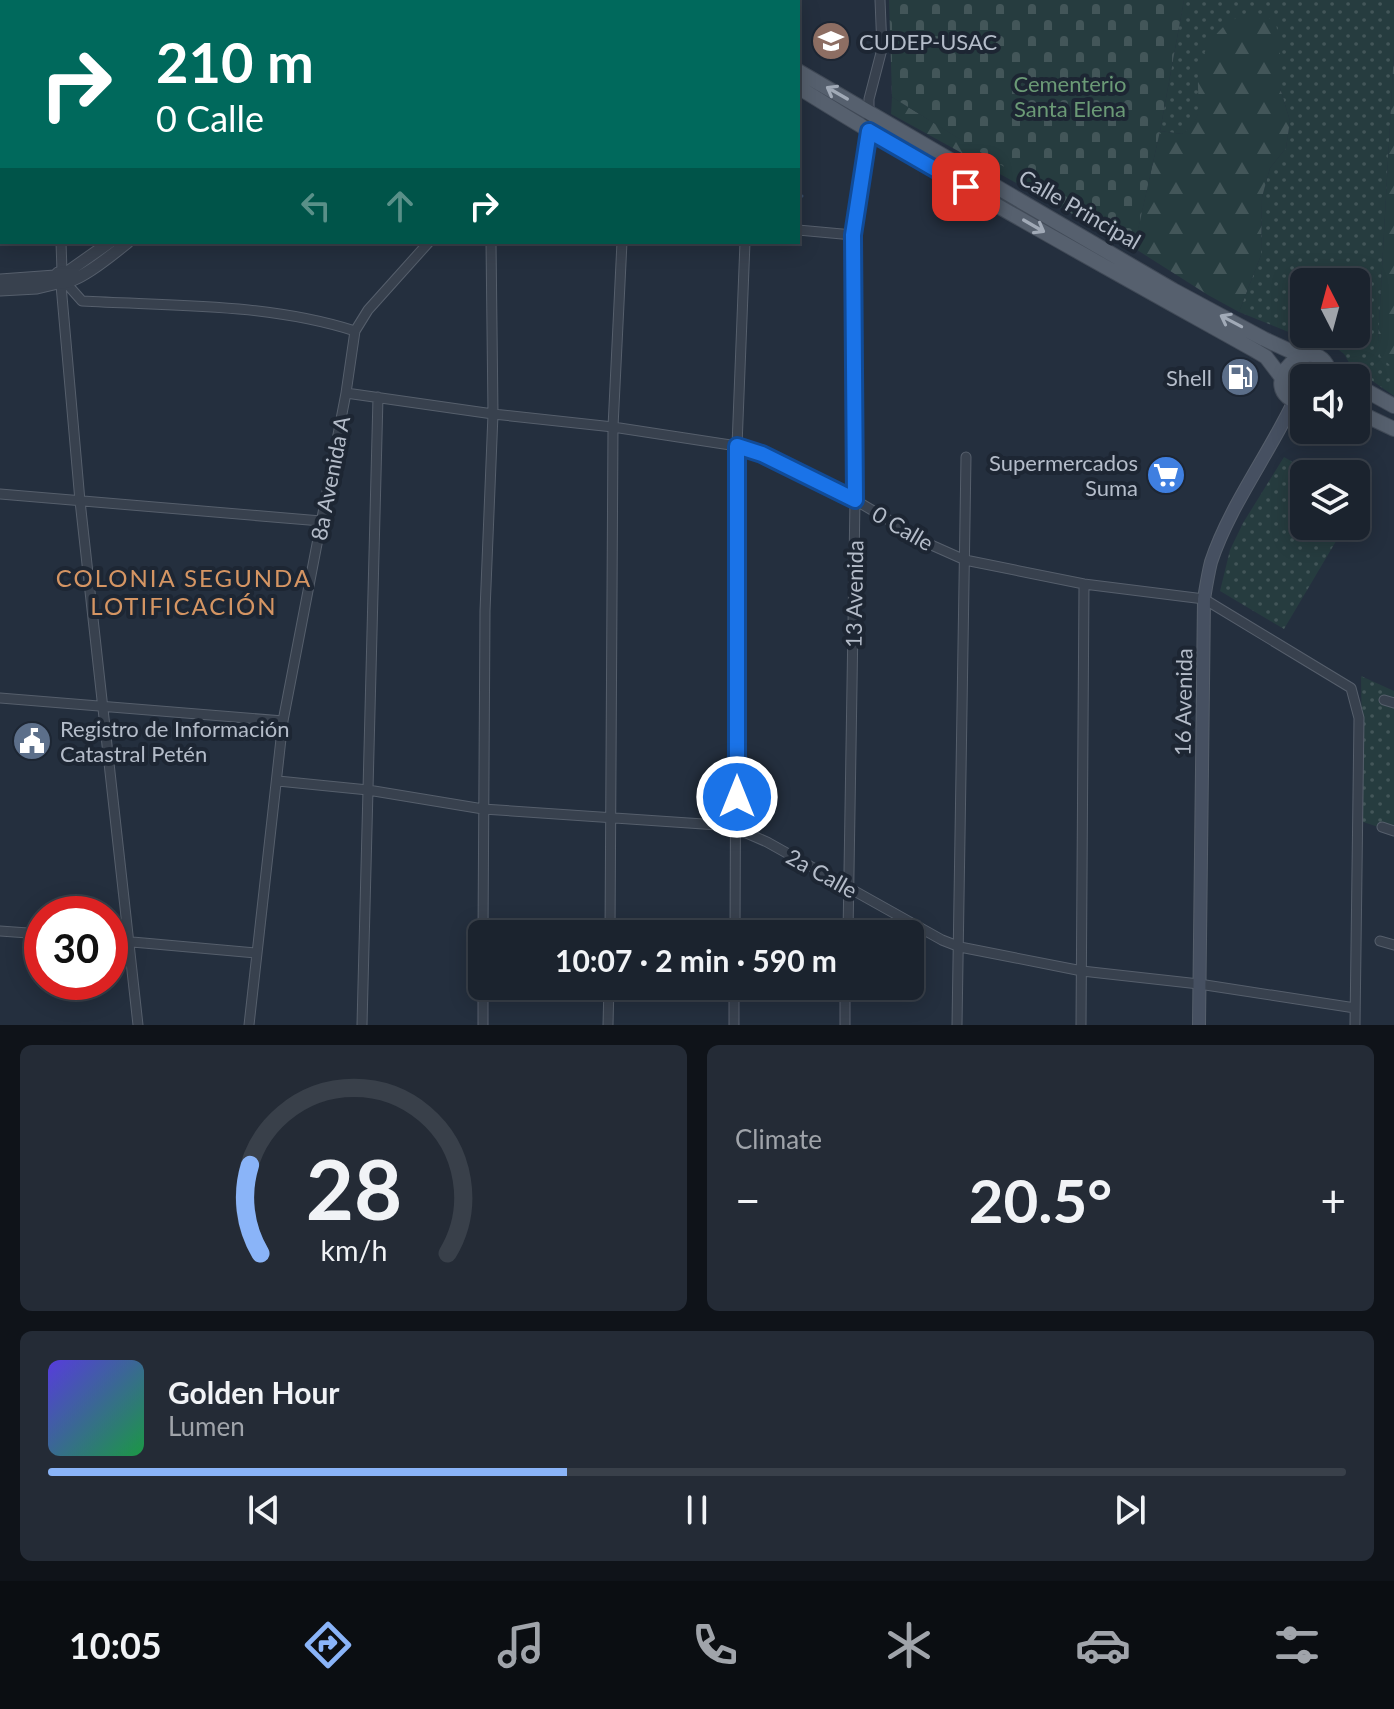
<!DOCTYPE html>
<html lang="en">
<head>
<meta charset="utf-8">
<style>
	body { margin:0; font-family:Lato,sans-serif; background:#242b36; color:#f1f3f6; height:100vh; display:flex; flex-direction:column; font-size:30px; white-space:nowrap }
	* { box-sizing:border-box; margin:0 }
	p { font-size:26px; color:#a0a4aa }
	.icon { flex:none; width:44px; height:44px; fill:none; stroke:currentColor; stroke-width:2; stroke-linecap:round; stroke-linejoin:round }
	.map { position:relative; height:1025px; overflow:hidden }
	.panel { display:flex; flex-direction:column; gap:20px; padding:20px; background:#0f1319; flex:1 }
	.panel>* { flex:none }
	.banner { position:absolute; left:0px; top:0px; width:800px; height:244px; box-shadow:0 4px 20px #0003,0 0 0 2px #39404a; background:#00695c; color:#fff; overflow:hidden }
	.needle { width:52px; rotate:354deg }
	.buttons { position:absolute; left:1290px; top:268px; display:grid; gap:16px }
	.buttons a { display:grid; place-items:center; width:80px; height:80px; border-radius:12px; background:#1b232e; box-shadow:0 4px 20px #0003,0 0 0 2px #39404a; font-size:40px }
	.speed { position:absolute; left:24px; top:896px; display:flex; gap:16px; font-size:40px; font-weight:700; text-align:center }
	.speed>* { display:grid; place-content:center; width:104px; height:104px; border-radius:50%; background:#1b232e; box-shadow:0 4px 20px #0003,0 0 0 2px #39404a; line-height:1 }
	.speed .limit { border:12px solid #d22; background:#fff; color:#111 }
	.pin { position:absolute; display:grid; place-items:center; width:68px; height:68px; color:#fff; margin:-34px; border-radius:16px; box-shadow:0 4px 12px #0006 }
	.me { position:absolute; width:88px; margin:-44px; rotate:0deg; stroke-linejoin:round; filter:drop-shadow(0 0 6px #0008) }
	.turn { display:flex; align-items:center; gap:28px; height:168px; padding:0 24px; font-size:36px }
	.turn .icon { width:104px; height:104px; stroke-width:2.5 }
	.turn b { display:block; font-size:56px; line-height:68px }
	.lanes { display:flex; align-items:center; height:76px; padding:0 24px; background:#0003; justify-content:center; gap:40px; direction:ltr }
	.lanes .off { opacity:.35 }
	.big { font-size:60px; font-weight:700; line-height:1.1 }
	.panel .tile { flex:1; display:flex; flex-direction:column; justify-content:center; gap:12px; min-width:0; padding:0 28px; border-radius:12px; background:#242b36 }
	.panel .dial { align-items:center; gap:0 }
	.dial svg { height:208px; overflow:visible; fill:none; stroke:#39404a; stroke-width:7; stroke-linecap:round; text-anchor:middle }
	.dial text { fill:#f1f3f6; stroke:none }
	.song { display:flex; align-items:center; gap:24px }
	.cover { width:96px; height:96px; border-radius:12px; background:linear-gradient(135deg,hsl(250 70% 55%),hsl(140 70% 35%)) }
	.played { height:8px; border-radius:4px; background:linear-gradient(90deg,#8ab4f8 40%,#39404a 40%) }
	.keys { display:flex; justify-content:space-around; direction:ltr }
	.heat { display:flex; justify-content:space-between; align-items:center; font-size:44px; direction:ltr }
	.panel .tiles { flex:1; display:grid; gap:20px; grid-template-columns:1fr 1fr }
	.tile:last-child { grid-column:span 2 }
	.trip { position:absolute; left:468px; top:920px; width:456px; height:80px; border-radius:12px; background:#1b232e; box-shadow:0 4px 20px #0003,0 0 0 2px #39404a; font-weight:700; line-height:80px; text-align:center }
	.menu { display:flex; height:128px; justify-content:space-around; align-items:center; background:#0b0e12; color:#a0a4aa }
	.menu .icon { width:56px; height:56px }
	.menu .selected { color:#8ab4f8 }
	.menu b { font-size:36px; color:#f1f3f6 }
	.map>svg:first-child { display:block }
	.grass { fill:url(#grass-dots); fill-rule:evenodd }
	.forest { fill:url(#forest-firs) }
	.cemetery { fill:url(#cemetery-stones) }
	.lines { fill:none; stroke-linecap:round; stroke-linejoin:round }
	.stream { stroke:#394c67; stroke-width:3 }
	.minor-casing { stroke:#565f6c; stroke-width:11 }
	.tertiary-casing { stroke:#565f6c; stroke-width:13 }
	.secondary-casing { stroke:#565f6c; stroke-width:14 }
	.primary-casing { stroke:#414a57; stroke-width:16 }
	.minor { stroke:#38414e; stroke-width:9 }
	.tertiary { stroke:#38414e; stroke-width:11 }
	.secondary { stroke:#465061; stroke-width:12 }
	.primary { stroke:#56606e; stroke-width:14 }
	.oneway { stroke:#a1aab7 }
	.route-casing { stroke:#114b97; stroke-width:20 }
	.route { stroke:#1a73e8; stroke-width:14 }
	.labels { text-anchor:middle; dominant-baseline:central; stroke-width:8; stroke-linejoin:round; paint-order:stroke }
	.poi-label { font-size:22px; fill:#b4bcc9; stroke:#1d2633; text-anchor:start }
	.park-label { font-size:22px; fill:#6b9a76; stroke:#1d2633 }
	.street-label { font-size:22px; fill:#b4bcc9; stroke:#1d2633 }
	.neighbourhood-label { font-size:24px; letter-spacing:2px; fill:#d59563; stroke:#1d2633 }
</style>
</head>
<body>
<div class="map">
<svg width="1394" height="1025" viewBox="0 0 1394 1025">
	<defs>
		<pattern id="grass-dots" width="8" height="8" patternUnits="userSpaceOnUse" patternTransform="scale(2)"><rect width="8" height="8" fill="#263c3f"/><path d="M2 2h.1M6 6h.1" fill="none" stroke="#435659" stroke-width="1.8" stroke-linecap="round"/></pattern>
		<pattern id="forest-firs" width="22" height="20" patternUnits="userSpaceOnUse" patternTransform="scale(2)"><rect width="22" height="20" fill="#263c3f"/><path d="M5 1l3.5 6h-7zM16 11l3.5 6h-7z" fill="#435659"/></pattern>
		<pattern id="cemetery-stones" width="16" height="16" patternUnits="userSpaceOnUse" patternTransform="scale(2)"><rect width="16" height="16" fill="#263c3f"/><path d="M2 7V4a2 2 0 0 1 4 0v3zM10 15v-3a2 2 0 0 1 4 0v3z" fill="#435659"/></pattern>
	</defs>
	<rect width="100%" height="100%" fill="#242f3e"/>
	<path class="grass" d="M1184 0H1394V51L1378 342 1394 369V396L1351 366 1344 354 1335 347 1301 337 1239 312 1261 255 1262 197 1270 168 1286 148 1290 121 1280 88V49L1198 75C1199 99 1205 120 1182 134L1160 131ZM1304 282H1356V334H1304Z
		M1284 457 1313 474H1304V526H1345L1284 629 1220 591 1230 550 1243 523Z
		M1361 676 1394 691V832L1363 822Z"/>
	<path class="forest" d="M1263 14 1276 23 1280 49V88L1290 121 1286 148 1270 168 1262 197 1261 255 1239 312 1208 295 1134 248 891 114 892 97 1134 247 1160 131 1182 134C1205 119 1197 102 1198 78 1199 53 1219 22 1244 15 1249 13 1257 14 1263 14Z
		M1394 51V369L1380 356 1378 342Z"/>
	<path class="cemetery" d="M889 0H1184L1160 131 1134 248 892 97Z"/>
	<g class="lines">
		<path class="stream" d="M798 194 802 196"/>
		<defs>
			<path id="minor" d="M52 0V2
				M798 230 853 235
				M61 242 62 271
				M66 283 82 301C172 306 268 303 355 331
				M61 285 80 501 138 1025
				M346 393 493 414 613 427 737 446 762 454 855 500 929 544 965 560 1084 584 1204 599 1351 688 1359 718 1355 1025
				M0 494 321 521
				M0 698 283 721
				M1384 700 1394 703
				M278 781 368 790 483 809 718 825 737 829 767 842 942 940 960 947 1082 971 1199 984 1355 1008
				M1382 827 1394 831
				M0 931 42 934
				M483 934 485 611 493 414 491 242
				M610 934 613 427 622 242
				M735 934 737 446 745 242
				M848 934 855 500 853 235 869 131V99L882 49 880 0
				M110 940 256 953
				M1380 941 1394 945
				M249 1025 283 721 346 393 355 331 368 310 429 242
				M362 1025 378 397
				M483 1025V986
				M608 1025 609 986
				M734 1025V986
				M845 1025V986
				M957 1025 966 457
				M1081 1025 1084 584"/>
			<path id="tertiary" d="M421 2 424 0
				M66 273 110 242
				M0 280 55 276
				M68 280 64 272 58 273 55 276 58 283C75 286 113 254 128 242
				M0 290 37 288 58 283"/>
			<path id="secondary" d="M1199 1025 1204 599C1206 587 1208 574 1211 562 1229 507 1269 454 1294 401"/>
			<path id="primary" d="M654 0 658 2
				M675 0 678 2
				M798 71 1173 290 1264 339 1301 356
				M798 87C947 180 1102 265 1256 351L1266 357 1282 378
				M1356 385 1394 406
				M1304 404C1244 390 1320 319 1331 378
				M1356 411 1394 429"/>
		</defs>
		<use href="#minor" class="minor-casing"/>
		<use href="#tertiary" class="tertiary-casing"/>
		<use href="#secondary" class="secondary-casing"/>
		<use href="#primary" class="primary-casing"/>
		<use href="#minor" class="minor"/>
		<use href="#tertiary" class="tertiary"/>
		<use href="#secondary" class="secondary"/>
		<use href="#primary" class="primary"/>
	</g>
	<defs><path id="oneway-shaft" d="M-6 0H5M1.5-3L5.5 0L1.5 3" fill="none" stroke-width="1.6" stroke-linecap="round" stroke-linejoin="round" transform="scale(2)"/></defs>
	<g class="oneway">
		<use href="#oneway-shaft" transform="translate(837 93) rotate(-150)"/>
		<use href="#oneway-shaft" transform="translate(1034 226) rotate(30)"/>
		<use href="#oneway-shaft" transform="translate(1231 321) rotate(-152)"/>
	</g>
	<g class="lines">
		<defs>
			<path id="route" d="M737 797V446L762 454 855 500 853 235 869 131 966 187"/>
		</defs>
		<use href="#route" class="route-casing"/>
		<use href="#route" class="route"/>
	</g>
	<defs>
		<symbol id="university-disc" viewBox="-11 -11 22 22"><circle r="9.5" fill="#8d6e63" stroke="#1d2633"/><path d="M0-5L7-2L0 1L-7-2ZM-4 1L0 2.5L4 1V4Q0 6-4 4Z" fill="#fff"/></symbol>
		<symbol id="fuel-disc" viewBox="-11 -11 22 22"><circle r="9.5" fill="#5c6f8a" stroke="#1d2633"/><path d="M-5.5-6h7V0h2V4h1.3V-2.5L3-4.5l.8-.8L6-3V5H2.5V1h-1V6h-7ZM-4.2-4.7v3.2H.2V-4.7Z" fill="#fff"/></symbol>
		<symbol id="supermarket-disc" viewBox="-11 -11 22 22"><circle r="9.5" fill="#3f7fe0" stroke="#1d2633"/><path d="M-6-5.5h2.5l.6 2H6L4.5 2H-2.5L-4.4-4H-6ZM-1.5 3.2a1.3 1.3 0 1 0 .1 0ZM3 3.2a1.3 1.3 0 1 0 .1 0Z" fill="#fff"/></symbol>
		<symbol id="civic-disc" viewBox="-11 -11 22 22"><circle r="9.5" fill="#5c6f8a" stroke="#1d2633"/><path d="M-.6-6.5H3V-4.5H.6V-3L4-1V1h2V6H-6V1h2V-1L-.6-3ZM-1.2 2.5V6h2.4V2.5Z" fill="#fff"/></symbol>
	</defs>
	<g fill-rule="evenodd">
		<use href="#university-disc" x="809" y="19" width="44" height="44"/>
		<use href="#fuel-disc" x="1218" y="355" width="44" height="44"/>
		<use href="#supermarket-disc" x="1144" y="453" width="44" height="44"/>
		<use href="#civic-disc" x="10" y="719" width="44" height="44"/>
	</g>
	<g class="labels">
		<g class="poi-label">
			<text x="859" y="41">CUDEP-USAC</text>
			<text x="1212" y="377" text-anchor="end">Shell</text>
			<text x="1138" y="462" text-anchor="end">Supermercados<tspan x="1138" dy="25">Suma</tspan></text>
			<text x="60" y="728">Registro de Información<tspan x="60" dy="25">Catastral Petén</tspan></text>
		</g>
		<g class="park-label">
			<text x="1070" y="83">Cementerio<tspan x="1070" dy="25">Santa Elena</tspan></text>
		</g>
		<g class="street-label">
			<text transform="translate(1080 209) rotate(30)">Calle Principal</text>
			<text transform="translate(330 478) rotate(-79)">8a Avenida A</text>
			<text transform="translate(903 528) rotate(30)">0 Calle</text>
			<text transform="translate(854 594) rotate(-89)">13 Avenida</text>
			<text transform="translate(1183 702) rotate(-89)">16 Avenida</text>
			<text transform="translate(822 873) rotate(29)">2a Calle</text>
		</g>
		<g class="neighbourhood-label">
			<text x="184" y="577">COLONIA SEGUNDA<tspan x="184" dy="28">LOTIFICACIÓN</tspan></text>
		</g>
	</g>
</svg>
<div class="buttons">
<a><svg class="needle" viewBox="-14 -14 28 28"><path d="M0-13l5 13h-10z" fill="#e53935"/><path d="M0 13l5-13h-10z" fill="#a0a4aa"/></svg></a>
<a><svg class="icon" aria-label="sound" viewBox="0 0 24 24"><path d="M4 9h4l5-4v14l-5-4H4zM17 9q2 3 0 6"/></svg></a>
<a><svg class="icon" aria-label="layers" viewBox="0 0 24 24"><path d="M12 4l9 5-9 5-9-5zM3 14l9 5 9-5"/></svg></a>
</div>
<div class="speed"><div class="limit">30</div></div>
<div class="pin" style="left:966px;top:187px;background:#d93025"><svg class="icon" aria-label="arrive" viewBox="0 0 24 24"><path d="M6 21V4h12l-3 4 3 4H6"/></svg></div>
<svg class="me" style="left:737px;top:797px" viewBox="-20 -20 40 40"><circle r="17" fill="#1a73e8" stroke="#fff" stroke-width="3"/><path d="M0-11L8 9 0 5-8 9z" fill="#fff"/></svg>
<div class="trip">10:07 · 2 min · 590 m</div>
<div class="banner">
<div class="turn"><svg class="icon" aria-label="right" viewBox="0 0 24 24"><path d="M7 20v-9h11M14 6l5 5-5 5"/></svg><div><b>210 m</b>0 Calle</div></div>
<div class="lanes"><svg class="icon off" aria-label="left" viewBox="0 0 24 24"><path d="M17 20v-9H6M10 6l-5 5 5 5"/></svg><svg class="icon off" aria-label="ahead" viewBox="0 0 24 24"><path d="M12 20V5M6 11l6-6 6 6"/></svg><svg class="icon" aria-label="right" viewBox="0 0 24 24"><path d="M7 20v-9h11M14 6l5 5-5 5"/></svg></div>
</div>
</div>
<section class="panel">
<div class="tiles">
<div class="tile dial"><svg viewBox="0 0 100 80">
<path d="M14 69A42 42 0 1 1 86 69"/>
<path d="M14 69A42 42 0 0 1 10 35" stroke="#8ab4f8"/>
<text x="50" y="56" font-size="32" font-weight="700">28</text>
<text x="50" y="72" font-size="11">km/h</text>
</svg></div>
<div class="tile"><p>Climate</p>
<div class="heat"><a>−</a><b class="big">20.5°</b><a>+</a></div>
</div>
<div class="tile">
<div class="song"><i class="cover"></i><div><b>Golden Hour</b><p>Lumen</p></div></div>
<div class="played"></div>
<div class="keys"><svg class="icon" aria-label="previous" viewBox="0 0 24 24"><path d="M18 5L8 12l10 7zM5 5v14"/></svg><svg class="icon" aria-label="pause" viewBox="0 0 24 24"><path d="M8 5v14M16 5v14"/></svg><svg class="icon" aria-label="next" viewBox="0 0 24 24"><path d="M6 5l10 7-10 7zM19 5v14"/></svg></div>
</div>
</div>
</section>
<nav class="menu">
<b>10:05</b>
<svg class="icon selected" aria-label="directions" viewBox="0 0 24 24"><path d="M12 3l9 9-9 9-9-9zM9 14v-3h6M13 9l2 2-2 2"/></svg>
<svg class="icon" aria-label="music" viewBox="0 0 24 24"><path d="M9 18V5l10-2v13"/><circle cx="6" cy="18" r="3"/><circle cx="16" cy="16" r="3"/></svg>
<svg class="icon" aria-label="phone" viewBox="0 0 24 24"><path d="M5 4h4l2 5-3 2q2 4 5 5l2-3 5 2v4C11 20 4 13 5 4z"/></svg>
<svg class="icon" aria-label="climate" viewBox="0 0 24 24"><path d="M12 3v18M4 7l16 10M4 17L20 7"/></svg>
<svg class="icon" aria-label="car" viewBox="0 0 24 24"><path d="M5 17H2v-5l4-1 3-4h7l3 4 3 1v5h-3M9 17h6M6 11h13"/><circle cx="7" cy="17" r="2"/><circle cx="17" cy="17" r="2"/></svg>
<svg class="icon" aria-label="filters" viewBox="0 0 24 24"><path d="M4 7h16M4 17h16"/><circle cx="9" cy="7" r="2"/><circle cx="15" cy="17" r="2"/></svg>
</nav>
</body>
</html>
